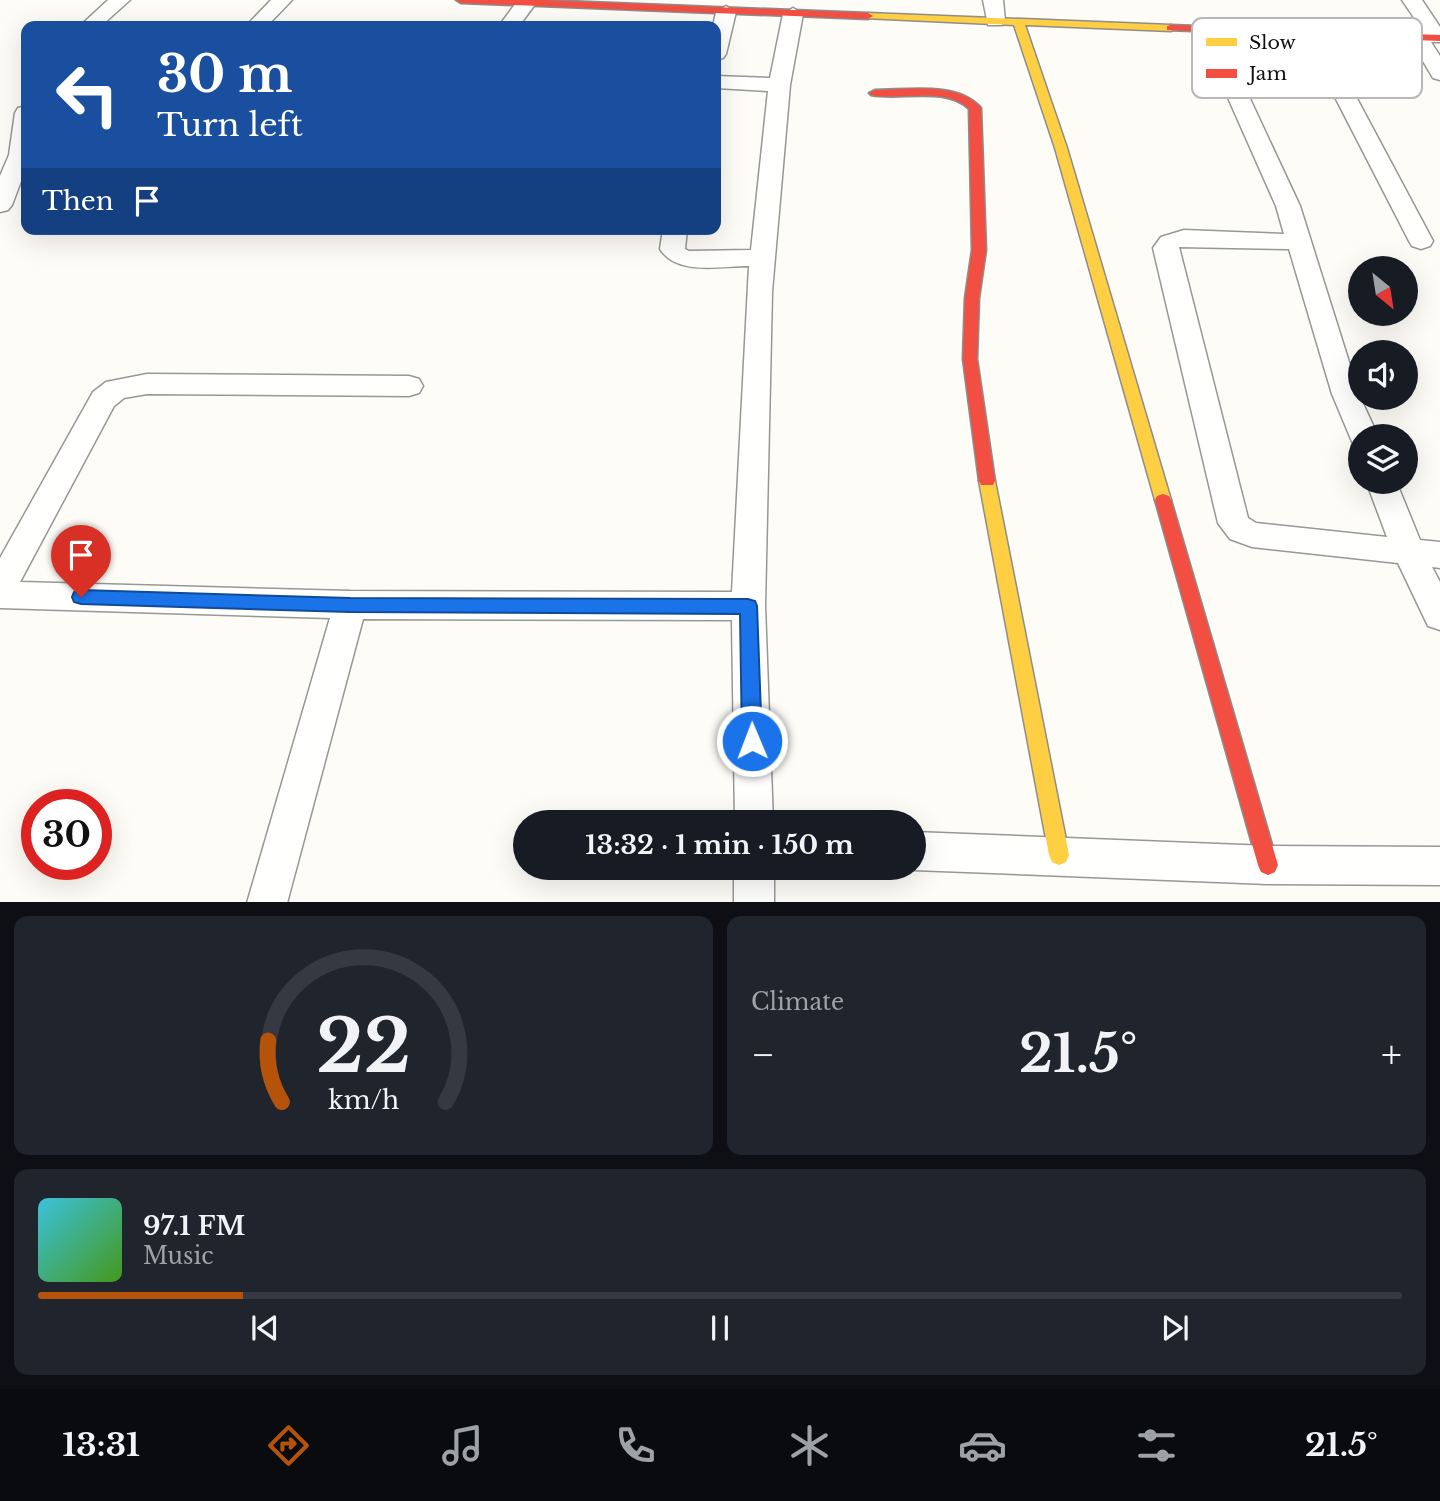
<!DOCTYPE html>
<html lang="en">
<head>
<meta charset="utf-8">
<style>
	body { margin:0; font-family:"Libre Baskerville",serif; background:#20242c; color:#f1f3f6; height:100vh; display:flex; flex-direction:column; font-size:26px; white-space:nowrap }
	* { box-sizing:border-box; margin:0 }
	p { font-size:23px; color:#9ea1a6 }
	.icon { flex:none; width:38px; height:38px; fill:none; stroke:currentColor; stroke-width:2; stroke-linecap:round; stroke-linejoin:round }
	.map { position:relative; height:902px; overflow:hidden }
	.side { display:flex; flex-direction:column; gap:14px; padding:14px; background:#0d0f14; flex:1 }
	.side>* { flex:none }
	.banner { position:absolute; left:21px; top:21px; width:700px; height:214px; border-radius:14px; box-shadow:0 7px 28px #0002; background:#1a4fa0; color:#fff; overflow:hidden }
	.needle { width:46px; rotate:150deg }
	.buttons { position:absolute; left:1348px; top:256px; display:grid; gap:14px }
	.buttons a { display:grid; place-items:center; width:70px; height:70px; border-radius:50%; background:#171b24; box-shadow:0 7px 28px #0002; font-size:35px }
	.speed { position:absolute; left:21px; top:789px; display:flex; gap:14px; font-size:35px; font-weight:700; text-align:center }
	.speed>* { display:grid; place-content:center; width:91px; height:91px; border-radius:50%; background:#171b24; box-shadow:0 7px 28px #0002; line-height:1 }
	.speed .limit { border:10px solid #d22; background:#fff; color:#111 }
	.pin { position:absolute; display:grid; place-items:center; width:60px; height:60px; color:#fff; margin:-72px -30px; border-radius:50% 50% 50% 0; rotate:-45deg; box-shadow:0 0 7px #0007 }
	.pin .icon { rotate:45deg }
	.me { position:absolute; width:77px; margin:-38px; rotate:359deg; stroke-linejoin:round; filter:drop-shadow(0 0 5px #0008) }
	.turn { display:flex; align-items:center; gap:24px; height:147px; padding:0 21px; font-size:32px }
	.turn .icon { width:91px; height:91px; stroke-width:2.5 }
	.turn b { display:block; font-size:49px; line-height:60px }
	.then { display:flex; align-items:center; height:66px; padding:0 21px; background:#0003; gap:14px; font-size:26px }
	.big { font-size:52px; font-weight:700; line-height:1.1 }
	.side .card { flex:1; display:flex; flex-direction:column; justify-content:center; gap:10px; min-width:0; padding:0 24px; border-radius:14px; background:#20242c }
	.side .dial { align-items:center; gap:0 }
	.dial svg { height:182px; overflow:visible; fill:none; stroke:#363941; stroke-width:7; stroke-linecap:round; text-anchor:middle }
	.dial text { fill:#f1f3f6; stroke:none }
	.song { display:flex; align-items:center; gap:21px }
	.cover { width:84px; height:84px; border-radius:10px; background:linear-gradient(135deg,hsl(190 70% 55%),hsl(100 70% 35%)) }
	.played { height:7px; border-radius:4px; background:linear-gradient(90deg,#b45309 15%,#363941 15%) }
	.keys { display:flex; justify-content:space-around; direction:ltr }
	.heat { display:flex; justify-content:space-between; align-items:center; font-size:38px; direction:ltr }
	.side .tiles { flex:1; display:grid; gap:14px; grid-template-columns:1fr 1fr }
	.card:last-child { grid-column:span 2 }
	.trip { position:absolute; left:513px; top:810px; width:413px; height:70px; border-radius:35px; background:#171b24; box-shadow:0 7px 28px #0002; font-weight:700; line-height:70px; text-align:center }
	.tabs { display:flex; height:112px; justify-content:space-around; align-items:center; background:#090b0e; color:#9ea1a6 }
	.tabs .icon { width:49px; height:49px }
	.tabs .selected { color:#b45309 }
	.tabs b { font-size:32px; color:#f1f3f6 }
	.map>svg:first-child { display:block }
	.lines { fill:none; stroke-linecap:round; stroke-linejoin:round }
	.street-casing { stroke:#979795; stroke-width:3 }
	.slow-casing { stroke:#8e8d8b; stroke-width:3 }
	.jam-casing { stroke:#8e8d8b; stroke-width:3 }
	.street { fill:#fffffe; fill-rule:evenodd }
	.slow { fill:#ffcf43; fill-rule:evenodd }
	.jam { fill:#f24e42; fill-rule:evenodd }
	.route { fill:#1a73e8; stroke:#114b97; stroke-width:2 }
	.key { fill:#fff; stroke:#b8b8b8; stroke-width:2 }
	.key-label { font-size:19px; fill:#111 }
</style>
</head>
<body>
<div class="map">
<svg width="1440" height="903" viewBox="0 0 1440 903">
	<rect width="100%" height="100%" fill="#fdfcf7"/>
	<g class="lines">
		<defs>
			<path id="street" d="M108 0H130L101 26H80Z
				M271 0H292L267 26H246Z
				M518 0H534L536 3 519 26H499Z
				M983 0H1003L1005 21 1002 25H988Z
				M1402 0H1422L1440 27V42H1431L1440 56V80L1433 78 1408 36 1411 32 1423 31Z
				M726 6 736 12 726 54 723 58 716 60V26H713L716 12Z
				M793 8 803 14 790 85 772 292 765 606 773 822H735L732 620 363 619 287 903H247L330 618 0 608V558L93 392 106 382 147 374 409 376 419 379 423 386 419 393 409 396 147 394 124 398 114 406 20 582 350 591 732 592 749 266C720 266 677 276 660 249L663 229H687L685 249 689 251 751 250 768 91 716 88V76L770 78 783 14Z
				M1207 22 1214 24 1217 28 1300 206 1360 397 1378 436H1360V446L1353 444 1332 394 1289 249 1179 247 1248 518 1256 523 1387 537 1366 481H1396L1420 540 1440 542V568L1432 567 1440 582V630L1428 626 1398 563 1252 547 1230 539 1218 523 1153 248 1161 237 1184 230 1284 234 1276 206 1197 28 1200 24Z
				M1312 27 1319 29 1322 33 1433 241 1430 246 1421 249 1412 246 1409 241 1302 33 1305 29Z
				M26 106V168L12 205 8 210 0 212V176L9 155 15 113 18 108Z
				M914 832 1268 846 1440 847V885L1268 884 914 870 909 868H914Z
				M734 868H774V903H734Z"/>
			<path id="slow" d="M868 13 1171 25 1176 28 1171 31 1025 25 1067 148 1171 500 1169 504H1157L1155 500 1055 148 1014 25 864 18 863 16Z
				M987 475 993 477 995 481 1069 855 1066 862 1059 865 1052 862 1049 855 979 481 981 477Z"/>
			<path id="jam" d="M456 0H539L868 13 873 16 868 19 461 3Z
				M1171 25 1440 35V41L1167 30V26Z
				M875 90C907 90 958 81 981 108L986 250 979 298 977 359 995 481 993 485H981L979 481 963 359 965 298 972 250 969 109C945 86 901 101 871 95L869 93Z
				M1163 494 1169 496 1171 500 1278 865 1275 872 1268 875 1261 872 1258 865 1155 500 1157 496Z"/>
		</defs>
		<use href="#street" class="street-casing"/>
		<use href="#slow" class="slow-casing"/>
		<use href="#jam" class="jam-casing"/>
		<use href="#street" class="street"/>
		<use href="#slow" class="slow"/>
		<use href="#jam" class="jam"/>
	</g>
	<path class="route" d="M81 590 350 598 748 599 755 601 757 606 762 741 759 748 752 750 745 748 742 741 740 614 350 612 81 604 74 602 72 597 74 592Z"/>
	<rect x="1192" y="18" width="230" height="80" rx="10" class="key"/>
	<rect x="1206" y="38" width="31" height="8" fill="#ffcf43"/>
	<rect x="1206" y="69" width="31" height="9" fill="#f24e42"/>
	<g class="key-label">
		<text x="1249" y="49">Slow</text>
		<text x="1249" y="80">Jam</text>
	</g>
</svg>
<div class="buttons">
<a><svg class="needle" viewBox="-14 -14 28 28"><path d="M0-13l5 13h-10z" fill="#e53935"/><path d="M0 13l5-13h-10z" fill="#9ea1a6"/></svg></a>
<a><svg class="icon" aria-label="sound" viewBox="0 0 24 24"><path d="M4 9h4l5-4v14l-5-4H4zM17 9q2 3 0 6"/></svg></a>
<a><svg class="icon" aria-label="layers" viewBox="0 0 24 24"><path d="M12 4l9 5-9 5-9-5zM3 14l9 5 9-5"/></svg></a>
</div>
<div class="speed"><div class="limit">30</div></div>
<div class="pin" style="left:81px;top:597px;background:#d93025"><svg class="icon" aria-label="arrive" viewBox="0 0 24 24"><path d="M6 21V4h12l-3 4 3 4H6"/></svg></div>
<svg class="me" style="left:752px;top:741px" viewBox="-20 -20 40 40"><circle r="17" fill="#1a73e8" stroke="#fff" stroke-width="3"/><path d="M0-11L8 9 0 5-8 9z" fill="#fff"/></svg>
<div class="trip">13:32 · 1 min · 150 m</div>
<div class="banner">
<div class="turn"><svg class="icon" aria-label="left" viewBox="0 0 24 24"><path d="M17 20v-9H6M10 6l-5 5 5 5"/></svg><div><b>30 m</b>Turn left</div></div>
<div class="then">Then<svg class="icon" aria-label="arrive" viewBox="0 0 24 24"><path d="M6 21V4h12l-3 4 3 4H6"/></svg></div>
</div>
</div>
<section class="side">
<div class="tiles">
<div class="card dial"><svg viewBox="0 0 100 80">
<path d="M14 69A42 42 0 1 1 86 69"/>
<path d="M14 69A42 42 0 0 1 8 42" stroke="#b45309"/>
<text x="50" y="56" font-size="32" font-weight="700">22</text>
<text x="50" y="72" font-size="11">km/h</text>
</svg></div>
<div class="card"><p>Climate</p>
<div class="heat"><a>−</a><b class="big">21.5°</b><a>+</a></div>
</div>
<div class="card">
<div class="song"><i class="cover"></i><div><b>97.1 FM</b><p>Music</p></div></div>
<div class="played"></div>
<div class="keys"><svg class="icon" aria-label="previous" viewBox="0 0 24 24"><path d="M18 5L8 12l10 7zM5 5v14"/></svg><svg class="icon" aria-label="pause" viewBox="0 0 24 24"><path d="M8 5v14M16 5v14"/></svg><svg class="icon" aria-label="next" viewBox="0 0 24 24"><path d="M6 5l10 7-10 7zM19 5v14"/></svg></div>
</div>
</div>
</section>
<nav class="tabs">
<b>13:31</b>
<svg class="icon selected" aria-label="directions" viewBox="0 0 24 24"><path d="M12 3l9 9-9 9-9-9zM9 14v-3h6M13 9l2 2-2 2"/></svg>
<svg class="icon" aria-label="music" viewBox="0 0 24 24"><path d="M9 18V5l10-2v13"/><circle cx="6" cy="18" r="3"/><circle cx="16" cy="16" r="3"/></svg>
<svg class="icon" aria-label="phone" viewBox="0 0 24 24"><path d="M5 4h4l2 5-3 2q2 4 5 5l2-3 5 2v4C11 20 4 13 5 4z"/></svg>
<svg class="icon" aria-label="climate" viewBox="0 0 24 24"><path d="M12 3v18M4 7l16 10M4 17L20 7"/></svg>
<svg class="icon" aria-label="car" viewBox="0 0 24 24"><path d="M5 17H2v-5l4-1 3-4h7l3 4 3 1v5h-3M9 17h6M6 11h13"/><circle cx="7" cy="17" r="2"/><circle cx="17" cy="17" r="2"/></svg>
<svg class="icon" aria-label="filters" viewBox="0 0 24 24"><path d="M4 7h16M4 17h16"/><circle cx="9" cy="7" r="2"/><circle cx="15" cy="17" r="2"/></svg>
<b>21.5°</b>
</nav>
</body>
</html>
